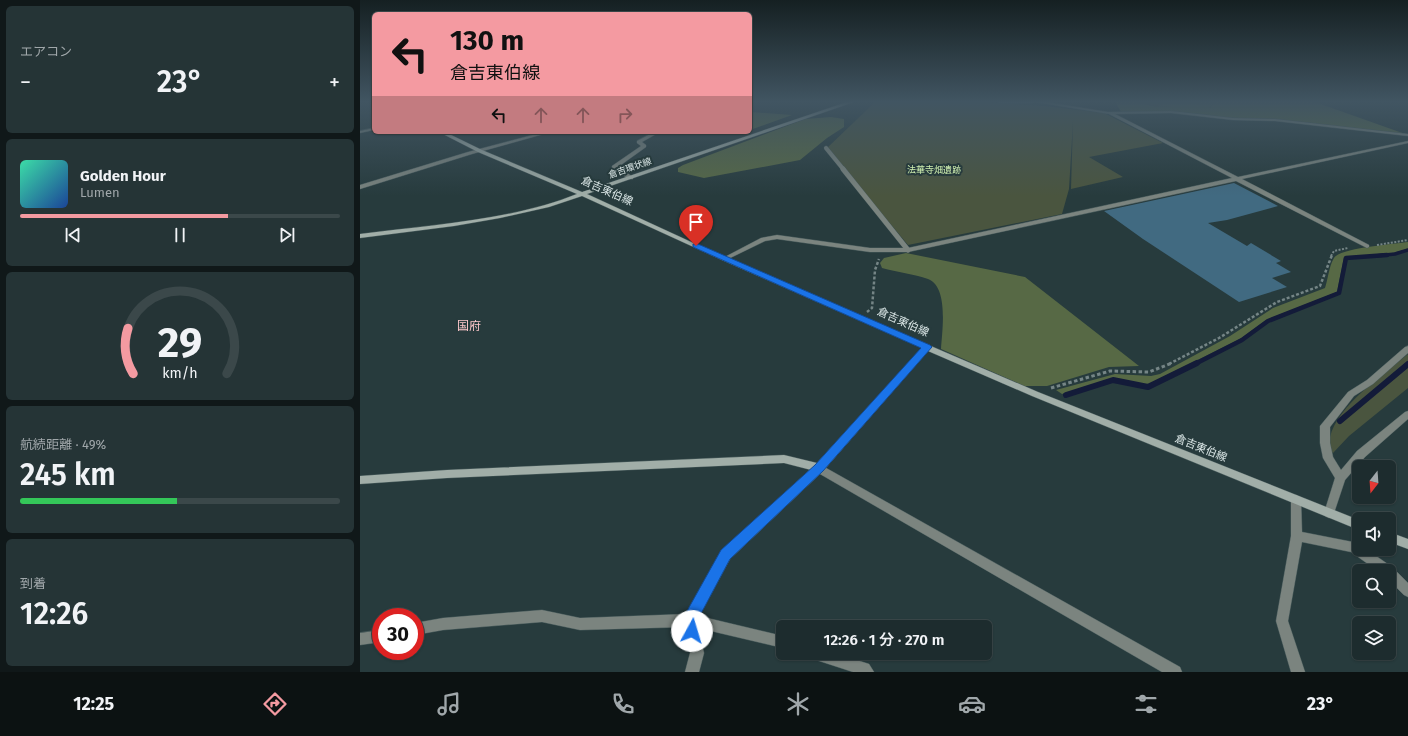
<!DOCTYPE html>
<html lang="ja">
<head>
<meta charset="utf-8">
<style>
	body { margin:0; font-family:"Fira Sans","Noto Sans JP",sans-serif; background:#253436; color:#f1f3f6; height:100vh; display:flex; flex-direction:column; font-size:15px; white-space:nowrap }
	* { box-sizing:border-box; margin:0 }
	p { font-size:13px; color:#a0a7aa }
	.icon { flex:none; width:22px; height:22px; fill:none; stroke:currentColor; stroke-width:2; stroke-linecap:round; stroke-linejoin:round }
	.map { position:relative; flex:1; overflow:hidden }
	.side { display:flex; flex-direction:column; gap:6px; padding:6px; background:#101819; width:360px }
	.side>* { flex:none }
	.guide { position:absolute; left:12px; top:12px; width:380px; height:122px; border-radius:6px; box-shadow:0 1px 3px #0004,0 0 0 1px #3b484a; background:#f49aa1; color:#111; overflow:hidden }
	.needle { width:26px; rotate:197deg }
	.fabs { position:absolute; left:992px; top:460px; display:grid; gap:8px }
	.fabs a { display:grid; place-items:center; width:44px; height:44px; border-radius:6px; background:#1d2c2e; box-shadow:0 1px 3px #0004,0 0 0 1px #3b484a; font-size:20px }
	.speed { position:absolute; left:12px; top:608px; display:flex; gap:8px; font-size:20px; font-weight:700; text-align:center }
	.speed>* { display:grid; place-content:center; width:52px; height:52px; border-radius:50%; background:#1d2c2e; box-shadow:0 1px 3px #0004,0 0 0 1px #3b484a; line-height:1 }
	.speed .limit { border:6px solid #d22; background:#fff; color:#111 }
	.pin { position:absolute; display:grid; place-items:center; width:34px; height:34px; color:#fff; margin:-41px -17px; border-radius:50% 50% 50% 0; rotate:-45deg; box-shadow:0 0 4px #0007 }
	.pin .icon { rotate:45deg }
	.me { position:absolute; width:44px; margin:-22px; rotate:6deg; stroke-linejoin:round; filter:drop-shadow(0 0 3px #0008) }
	.turn { display:flex; align-items:center; gap:14px; height:84px; padding:0 12px; font-size:18px }
	.turn .icon { width:52px; height:52px; stroke-width:2.5 }
	.turn b { display:block; font-size:28px; line-height:34px }
	.lanes { display:flex; align-items:center; height:38px; padding:0 12px; background:#0003; justify-content:center; gap:20px; direction:ltr }
	.lanes .off { opacity:.35 }
	.big { font-size:30px; font-weight:600; line-height:1.1 }
	.side .tile { flex:1; display:flex; flex-direction:column; justify-content:center; gap:6px; min-width:0; padding:0 14px; border-radius:6px; background:#253436 }
	.side .dial { align-items:center; gap:0 }
	.dial svg { height:104px; overflow:visible; fill:none; stroke:#3b484a; stroke-width:7; stroke-linecap:round; text-anchor:middle }
	.dial text { fill:#f1f3f6; stroke:none }
	.song { display:flex; align-items:center; gap:12px }
	.cover { width:48px; height:48px; border-radius:6px; background:linear-gradient(135deg,hsl(160 70% 55%),hsl(220 70% 35%)) }
	.played { height:4px; border-radius:2px; background:linear-gradient(90deg,#f49aa1 65%,#3b484a 65%) }
	.keys { display:flex; justify-content:space-around; direction:ltr }
	.heat { display:flex; justify-content:space-between; align-items:center; font-size:22px; direction:ltr }
	.charge { height:6px; border-radius:3px; background:linear-gradient(90deg,#34c759 49%,#3b484a 0) }
	.trip { position:absolute; left:416px; top:620px; width:216px; height:40px; border-radius:6px; background:#1d2c2e; box-shadow:0 1px 3px #0004,0 0 0 1px #3b484a; font-weight:600; line-height:40px; text-align:center }
	.tabs { display:flex; height:64px; justify-content:space-around; align-items:center; background:#0c1212; color:#a0a7aa }
	.tabs .icon { width:28px; height:28px }
	.tabs .on { color:#f49aa1 }
	.tabs b { font-size:18px; color:#f1f3f6 }
	main { display:flex; flex:1; min-height:0 }
	.map>svg:first-child { display:block }
	.green { fill:#4a553f }
	.forest { fill:#576945 }
	.lines { fill:none; stroke-linecap:round; stroke-linejoin:round }
	.stream-far2 { stroke:#131b39; stroke-width:3.5 }
	.stream-far1 { stroke:#131b39; stroke-width:4.5 }
	.stream { stroke:#131b39; stroke-width:6 }
	.building { fill:#416a81 }
	.lane-far1-casing { stroke:#475a5b; stroke-width:4.5 }
	.lane-casing { stroke:#475a5b; stroke-width:5.5 }
	.street-casing { stroke:#475a5b; stroke-width:1 }
	.secondary-casing { stroke:#475a5b; stroke-width:1 }
	.path-far2 { stroke:#758586; stroke-width:2; stroke-dasharray:2 1.5; stroke-linecap:butt }
	.path-far1 { stroke:#758586; stroke-width:2.5; stroke-dasharray:3 2; stroke-linecap:butt }
	.path { stroke:#758586; stroke-width:3; stroke-dasharray:3.5 2.5; stroke-linecap:butt }
	.lane-far1 { stroke:#7b847f; stroke-width:4 }
	.lane { stroke:#7b847f; stroke-width:5 }
	.street { fill:#7b847f; fill-rule:evenodd }
	.secondary { fill:#a1aea8; fill-rule:evenodd }
	.route { fill:#1a73e8; stroke:#114b97 }
	.labels { text-anchor:middle; dominant-baseline:central; stroke-width:4; stroke-linejoin:round; paint-order:stroke }
	.far-street-label { font-size:9px; fill:#d9e5e5; stroke:#273b3d }
	.far-park-label { font-size:9px; fill:#d0f0b1; stroke:#273b3d }
	.street-label { font-size:11px; fill:#d9e5e5; stroke:#273b3d }
	.neighbourhood-label { font-size:12px; fill:#fcc7ca; stroke:#273b3d }
</style>
</head>
<body>
<main>
<section class="side">
<div class="tile"><p>エアコン</p>
<div class="heat"><a>−</a><b class="big">23°</b><a>+</a></div>
</div>
<div class="tile">
<div class="song"><i class="cover"></i><div><b>Golden Hour</b><p>Lumen</p></div></div>
<div class="played"></div>
<div class="keys"><svg class="icon" aria-label="previous" viewBox="0 0 24 24"><path d="M18 5L8 12l10 7zM5 5v14"/></svg><svg class="icon" aria-label="pause" viewBox="0 0 24 24"><path d="M8 5v14M16 5v14"/></svg><svg class="icon" aria-label="next" viewBox="0 0 24 24"><path d="M6 5l10 7-10 7zM19 5v14"/></svg></div>
</div>
<div class="tile dial"><svg viewBox="0 0 100 80">
<path d="M14 69A42 42 0 1 1 86 69"/>
<path d="M14 69A42 42 0 0 1 10 34" stroke="#f49aa1"/>
<text x="50" y="56" font-size="32" font-weight="700">29</text>
<text x="50" y="72" font-size="11">km/h</text>
</svg></div>
<div class="tile"><p>航続距離 · 49%</p><b class="big">245 km</b><div class="charge"></div></div>
<div class="tile"><p>到着</p><b class="big">12:26</b></div>
</section>
<div class="map">
<svg width="1048" height="672" viewBox="0 0 1048 672">
	<rect width="100%" height="100%" fill="#273b3d"/>
	<path class="green" d="M515 102H625L684 106 744 113 803 143 729 157 763 177 711 189 713 121 709 189 702 214 548 245 467 148Z
		M778 102H855L850 108 797 107Z
		M1048 354V388L989 436 973 453 971 452C970 448 968 441 970 437 978 405 1023 375 1048 354Z"/>
	<path class="forest" d="M755 102H776L797 107H811L797 106 811 103 840 105V102H853L849 108 822 106 850 108 855 102H955L1048 135 910 119 871 118 819 113H762Z
		M390 112 432 115 390 130Z
		M471 117 484 119V127L467 138 440 160 344 178 318 172V168L323 165 445 119Z
		M1048 242V249L1032 253 984 257 977 292 906 320 880 339 787 385 760 379 702 394 696 390 755 374 791 376 800 374 870 336 913 308 965 288C968 279 969 266 974 258 979 248 1035 244 1048 242Z
		M546 253 665 277 779 366 749 367 687 386H664L581 349C582 332 589 287 568 279 554 274 537 272 522 268L520 263 524 258Z"/>
	<g class="lines">
		<path class="stream-far2" d="M1015 256 1035 254 1048 250"/>
		<path class="stream-far1" d="M835 364 882 340 908 321 979 293 986 258 1027 255"/>
		<path class="stream" d="M706 395 753 380 788 387 837 363
			M980 421 1048 364"/>
	</g>
	<path class="building" d="M874 183 918 206 867 220 848 223 887 246 891 243 921 261 916 263 931 272 912 278 927 287 879 302 783 239 744 211Z"/>
	<g class="lines">
		<defs>
			<path id="lane-far1" d="M466 148 484 170"/>
			<path id="lane" d="M483 169 548 250"/>
			<path id="street" d="M675 102H686L748 112 811 111 873 118 915 119 1048 134V136L915 121 873 120 811 113 755 114 878 177 1048 141V143L882 179 1009 245V247L1007 248 876 181 548 252H510L417 239 405 241 366 260H362L361 259 401 238 417 235 510 248H548L872 178 749 114Z
				M14 128V130L0 133V131Z
				M184 132H191L112 154 0 189V185L108 152Z
				M294 132 298 133 282 142 286 145V147L258 167 273 177V179H269L252 168V166L281 146 277 143V141Z
				M1048 346V353L1013 384 994 396 970 427V443L973 457 981 470 997 451 1045 412 1048 411V419L1005 457 985 480 973 516 969 518 965 516 964 513 975 478 963 458 960 443V426L988 392 1007 380 1045 347Z
				M459 464 820 667 822 672H802L460 474 370 559 339 616 423 636V648L338 628 344 653 339 672H325L330 653 325 627 220 630 182 622 83 630 55 635V623L83 618 182 610 220 618 327 614 362 551 455 465Z
				M936 495 940 497 941 500 942 532 998 543 999 549H1006L1032 567 1048 583V597L1044 595 1029 580V571H1018L991 552 942 542 928 621 945 672H931L916 621 931 536V500L932 497Z
				M21 630V642L0 645V633Z
				M448 653H475L509 664 514 672H493L450 658Z"/>
			<path id="secondary" d="M487 102H494L227 194 366 258 678 392 999 520V530L672 396 568 351 463 471 459 472 424 463 87 478 0 484V476L87 470 424 455 457 463 562 348 362 260 222 196 189 207 140 218 94 226 0 238V234C61 226 125 222 185 205 196 202 206 198 217 194L118 152 79 132H85L122 150 222 192Z
				M638 102H674L672 103H640Z
				M1029 532 1048 539V549L1029 542Z"/>
		</defs>
		<use href="#lane-far1" class="lane-far1-casing"/>
		<use href="#lane" class="lane-casing"/>
		<use href="#street" class="street-casing"/>
		<use href="#secondary" class="secondary-casing"/>
		<path class="path-far2" d="M1017 245 1048 240
			M971 256 974 251 988 248"/>
		<path class="path-far1" d="M507 312 512 308 515 270 519 259
			M809 364 859 338 917 302 960 286 972 255"/>
		<path class="path" d="M691 388 750 371 789 372 812 363"/>
		<use href="#lane-far1" class="lane-far1"/>
		<use href="#lane" class="lane"/>
		<use href="#street" class="street"/>
		<use href="#secondary" class="secondary"/>
	</g>
	<linearGradient id="sky" x2="0" y2="1"><stop stop-color="#152022"/><stop offset="0.52" stop-color="#415562"/><stop offset="1" stop-color="#415562" stop-opacity="0"/></linearGradient>
	<rect width="1048" height="196" fill="url(#sky)"/>
	<path class="route" d="M333 244H338L570 345 572 347 463 471 370 559 337 621 339 631 337 636 332 638 327 636 322 620 361 550 455 465 561 348 333 247Z"/>
	<g class="labels">
		<g class="far-street-label">
			<text transform="translate(270 168) rotate(-19)">倉吉環状線</text>
		</g>
		<g class="far-park-label">
			<text x="574" y="170">法華寺畑遺跡</text>
		</g>
		<g class="street-label">
			<text transform="translate(247 191) rotate(24)">倉吉東伯線</text>
			<text transform="translate(543 322) rotate(24)">倉吉東伯線</text>
			<text transform="translate(841 448) rotate(22)">倉吉東伯線</text>
		</g>
		<g class="neighbourhood-label">
			<text x="109" y="326">国府</text>
		</g>
	</g>
</svg>
<div class="fabs">
<a><svg class="needle" viewBox="-14 -14 28 28"><path d="M0-13l5 13h-10z" fill="#e53935"/><path d="M0 13l5-13h-10z" fill="#a0a7aa"/></svg></a>
<a><svg class="icon" aria-label="sound" viewBox="0 0 24 24"><path d="M4 9h4l5-4v14l-5-4H4zM17 9q2 3 0 6"/></svg></a>
<a><svg class="icon" aria-label="search" viewBox="0 0 24 24"><circle cx="10" cy="10" r="6"/><path d="M15 15l6 6"/></svg></a>
<a><svg class="icon" aria-label="layers" viewBox="0 0 24 24"><path d="M12 4l9 5-9 5-9-5zM3 14l9 5 9-5"/></svg></a>
</div>
<div class="speed"><div class="limit">30</div></div>
<div class="pin" style="left:336px;top:246px;background:#d93025"><svg class="icon" aria-label="arrive" viewBox="0 0 24 24"><path d="M6 21V4h12l-3 4 3 4H6"/></svg></div>
<svg class="me" style="left:332px;top:631px" viewBox="-20 -20 40 40"><circle r="19" fill="#fff"/><path d="M0-13L10 11 0 6-10 11z" fill="#1a73e8"/></svg>
<div class="trip">12:26 · 1 分 · 270 m</div>
<div class="guide">
<div class="turn"><svg class="icon" aria-label="left" viewBox="0 0 24 24"><path d="M17 20v-9H6M10 6l-5 5 5 5"/></svg><div><b>130 m</b>倉吉東伯線</div></div>
<div class="lanes"><svg class="icon" aria-label="left" viewBox="0 0 24 24"><path d="M17 20v-9H6M10 6l-5 5 5 5"/></svg><svg class="icon off" aria-label="ahead" viewBox="0 0 24 24"><path d="M12 20V5M6 11l6-6 6 6"/></svg><svg class="icon off" aria-label="ahead" viewBox="0 0 24 24"><path d="M12 20V5M6 11l6-6 6 6"/></svg><svg class="icon off" aria-label="right" viewBox="0 0 24 24"><path d="M7 20v-9h11M14 6l5 5-5 5"/></svg></div>
</div>
</div>
</main>
<nav class="tabs">
<b>12:25</b>
<svg class="icon on" aria-label="directions" viewBox="0 0 24 24"><path d="M12 3l9 9-9 9-9-9zM9 14v-3h6M13 9l2 2-2 2"/></svg>
<svg class="icon" aria-label="music" viewBox="0 0 24 24"><path d="M9 18V5l10-2v13"/><circle cx="6" cy="18" r="3"/><circle cx="16" cy="16" r="3"/></svg>
<svg class="icon" aria-label="phone" viewBox="0 0 24 24"><path d="M5 4h4l2 5-3 2q2 4 5 5l2-3 5 2v4C11 20 4 13 5 4z"/></svg>
<svg class="icon" aria-label="climate" viewBox="0 0 24 24"><path d="M12 3v18M4 7l16 10M4 17L20 7"/></svg>
<svg class="icon" aria-label="car" viewBox="0 0 24 24"><path d="M5 17H2v-5l4-1 3-4h7l3 4 3 1v5h-3M9 17h6M6 11h13"/><circle cx="7" cy="17" r="2"/><circle cx="17" cy="17" r="2"/></svg>
<svg class="icon" aria-label="filters" viewBox="0 0 24 24"><path d="M4 7h16M4 17h16"/><circle cx="9" cy="7" r="2"/><circle cx="15" cy="17" r="2"/></svg>
<b>23°</b>
</nav>
</body>
</html>
